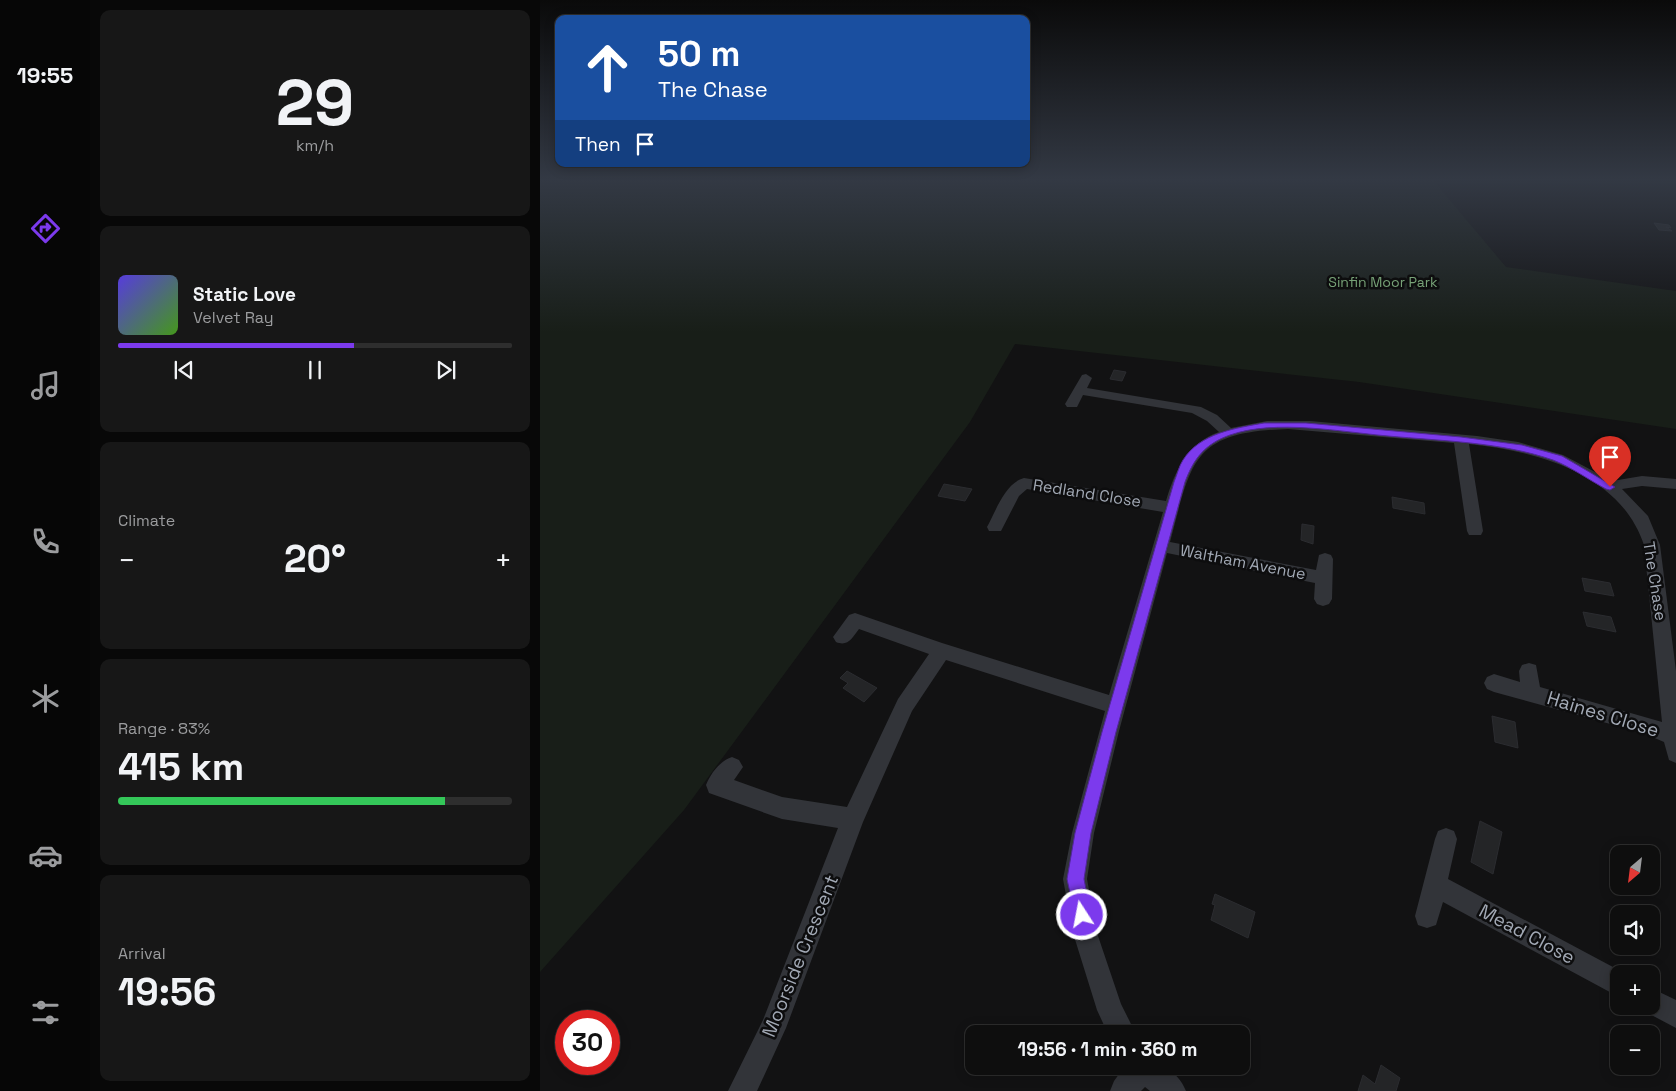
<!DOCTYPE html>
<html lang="en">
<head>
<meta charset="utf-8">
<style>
	body { margin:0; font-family:"Space Grotesk",sans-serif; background:#171717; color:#f1f3f6; height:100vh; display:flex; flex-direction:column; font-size:19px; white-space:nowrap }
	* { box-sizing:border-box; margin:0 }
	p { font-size:16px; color:#9b9c9e }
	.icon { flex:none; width:28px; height:28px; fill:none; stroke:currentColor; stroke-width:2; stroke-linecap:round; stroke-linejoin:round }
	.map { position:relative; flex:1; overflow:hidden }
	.drawer { display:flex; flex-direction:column; gap:10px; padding:10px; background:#080808; width:450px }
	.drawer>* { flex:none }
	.hud { position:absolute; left:15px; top:15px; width:475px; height:152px; border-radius:10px; box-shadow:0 2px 12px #0003,0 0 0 1px #2e2e2e; background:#1a4fa0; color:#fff; overflow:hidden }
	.needle { width:32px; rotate:208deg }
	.fabs { position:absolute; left:1070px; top:845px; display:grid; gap:10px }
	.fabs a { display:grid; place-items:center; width:50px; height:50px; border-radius:10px; background:#0e0e0e; box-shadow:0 2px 12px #0003,0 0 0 1px #2e2e2e; font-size:25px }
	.speed { position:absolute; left:15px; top:1010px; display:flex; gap:10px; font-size:25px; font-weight:700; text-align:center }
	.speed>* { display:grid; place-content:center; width:65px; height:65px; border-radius:50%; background:#0e0e0e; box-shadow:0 2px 12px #0003,0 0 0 1px #2e2e2e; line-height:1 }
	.speed .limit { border:8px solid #d22; background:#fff; color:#111 }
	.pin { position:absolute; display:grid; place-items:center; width:42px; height:42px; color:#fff; margin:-51px -21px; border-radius:50% 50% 50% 0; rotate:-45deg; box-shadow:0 0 5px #0007 }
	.pin .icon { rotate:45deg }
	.me { position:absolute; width:55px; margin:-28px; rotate:349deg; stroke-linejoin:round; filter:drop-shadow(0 0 4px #0008) }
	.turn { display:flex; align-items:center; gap:18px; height:105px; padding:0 20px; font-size:22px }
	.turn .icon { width:65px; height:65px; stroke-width:2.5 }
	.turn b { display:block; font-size:35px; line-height:42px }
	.then { display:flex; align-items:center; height:48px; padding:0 20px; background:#0003; gap:10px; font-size:19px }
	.big { font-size:38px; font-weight:800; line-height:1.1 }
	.drawer .tile { flex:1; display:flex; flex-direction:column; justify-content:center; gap:8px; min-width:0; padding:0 18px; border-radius:10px; background:#171717 }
	.drawer .dial { align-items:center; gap:0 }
	.dial b { font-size:65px; line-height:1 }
	.song { display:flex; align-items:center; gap:15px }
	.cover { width:60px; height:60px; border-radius:8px; background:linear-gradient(135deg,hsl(250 70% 55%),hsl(100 70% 35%)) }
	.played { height:5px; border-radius:2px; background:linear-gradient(90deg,#7c3aed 60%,#2e2e2e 60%) }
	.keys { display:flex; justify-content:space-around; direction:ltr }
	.heat { display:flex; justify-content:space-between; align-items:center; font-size:28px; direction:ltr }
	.charge { height:8px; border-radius:4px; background:linear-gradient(90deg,#34c759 83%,#2e2e2e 0) }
	.trip { position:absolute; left:425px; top:1025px; width:285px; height:50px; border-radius:10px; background:#0e0e0e; box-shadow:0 2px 12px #0003,0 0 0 1px #2e2e2e; font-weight:800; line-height:50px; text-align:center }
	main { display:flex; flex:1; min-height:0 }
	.menu { display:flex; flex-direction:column; width:90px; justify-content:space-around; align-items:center; background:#060606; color:#9b9c9e }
	.menu .icon { width:35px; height:35px }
	.menu .on { color:#7c3aed }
	.menu b { font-size:22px; color:#f1f3f6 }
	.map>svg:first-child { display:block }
	.green { fill:#181e18 }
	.building { fill:#242527; stroke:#2b2c30 }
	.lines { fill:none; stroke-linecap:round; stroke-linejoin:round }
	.minor { fill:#323439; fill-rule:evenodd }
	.route { fill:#7c3aed; stroke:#51269a }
	.labels { text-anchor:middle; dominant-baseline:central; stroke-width:5; stroke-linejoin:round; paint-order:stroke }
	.far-park-label { font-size:14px; fill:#77a277; stroke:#0d0d0e }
	.street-label { font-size:16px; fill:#a2a9b5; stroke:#0d0d0e }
	.near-street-label { font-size:19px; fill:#a2a9b5; stroke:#0d0d0e }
</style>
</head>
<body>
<main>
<nav class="menu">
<b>19:55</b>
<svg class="icon on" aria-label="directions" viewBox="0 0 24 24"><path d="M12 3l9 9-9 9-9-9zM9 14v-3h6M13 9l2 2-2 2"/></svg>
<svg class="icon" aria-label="music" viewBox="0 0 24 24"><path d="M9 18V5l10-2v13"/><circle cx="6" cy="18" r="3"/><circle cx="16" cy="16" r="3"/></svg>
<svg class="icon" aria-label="phone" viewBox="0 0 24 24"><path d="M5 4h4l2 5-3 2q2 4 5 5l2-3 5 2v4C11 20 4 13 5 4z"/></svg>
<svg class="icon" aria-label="climate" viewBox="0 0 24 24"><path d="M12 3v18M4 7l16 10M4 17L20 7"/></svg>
<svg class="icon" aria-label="car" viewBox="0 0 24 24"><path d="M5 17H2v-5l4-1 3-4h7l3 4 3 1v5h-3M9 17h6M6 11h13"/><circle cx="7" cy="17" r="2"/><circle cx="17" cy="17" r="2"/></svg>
<svg class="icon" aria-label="filters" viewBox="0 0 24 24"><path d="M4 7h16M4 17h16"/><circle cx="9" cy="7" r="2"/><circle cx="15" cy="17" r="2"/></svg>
</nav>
<section class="drawer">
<div class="tile dial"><b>29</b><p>km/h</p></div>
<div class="tile">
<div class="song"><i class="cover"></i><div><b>Static Love</b><p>Velvet Ray</p></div></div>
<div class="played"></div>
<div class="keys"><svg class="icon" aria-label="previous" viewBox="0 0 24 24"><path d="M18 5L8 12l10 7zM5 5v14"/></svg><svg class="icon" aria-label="pause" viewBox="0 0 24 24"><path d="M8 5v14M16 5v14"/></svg><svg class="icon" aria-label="next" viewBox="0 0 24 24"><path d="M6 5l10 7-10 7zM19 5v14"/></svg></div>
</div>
<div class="tile"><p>Climate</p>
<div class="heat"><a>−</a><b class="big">20°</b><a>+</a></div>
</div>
<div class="tile"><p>Range · 83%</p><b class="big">415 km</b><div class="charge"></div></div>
<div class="tile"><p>Arrival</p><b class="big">19:56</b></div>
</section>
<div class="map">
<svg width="1136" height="1091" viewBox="0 0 1136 1091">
	<rect width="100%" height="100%" fill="#121213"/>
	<path class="green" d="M0 179H892L966 267 1136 291V429L819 382 475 344 430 422 144 810 0 972Z"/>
	<path class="building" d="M1114 223 1129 225 1131 228 1126 227 1132 231 1119 230Z
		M574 370 586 372 582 381 570 379Z
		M404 484 432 489 425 501 398 496Z
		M852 497 884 503 885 514 853 508Z
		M762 524 774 526 773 544 761 540Z
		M1042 578 1070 583 1074 596 1045 591Z
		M1043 612 1071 617 1076 632 1047 626Z
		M307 671 337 688 324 702 303 688 308 683 300 678Z
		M952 716 975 722 978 748 955 742Z
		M940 821 962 832 953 874 931 862Z
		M675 894 715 912 708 938 671 920 675 905 672 904Z
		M841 1065 860 1078 856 1091H818L823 1075 835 1084Z"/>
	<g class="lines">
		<path class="minor" d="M546 374 552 378 547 388 661 407 677 415 691 428 727 421H770L937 436 978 442 1023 455 1072 481 1102 476 1136 479V489L1102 486 1082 489 1108 516 1120 545 1136 671V763L1129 760 1124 742 1103 733 954 692 947 689 944 683 947 677 954 674 980 682 979 671 982 665 989 663 996 665 1000 687 1122 722 1104 545C1080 473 997 451 929 444L943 531 941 535H929L927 531 914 443 748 429C652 432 652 460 630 542L776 570 779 555 785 553 791 555 793 559 792 599 789 604 783 606 777 604 774 599 775 583 627 553 579 731 554 833 547 879 557 933 581 1004 596 1034H568L557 1010 533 933 523 879 532 833 565 711 406 660 372 711 323 822 246 1028 217 1091H188L223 1020 298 828 242 819 169 793 166 785C171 773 180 761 192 757L199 760 203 767 194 780 242 797 307 807 358 699 389 654 319 629C312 638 308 647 296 642L293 637 309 615 315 613 402 643 569 695 623 512 487 489 479 496 461 531H449L447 527C456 511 465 483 484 478L626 501C635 471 647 443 679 432L667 421 652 413 543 395 537 407H527L525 404 542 375Z
			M906 828 914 831 917 839 908 879 1086 974H1079V997L903 902 896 925 887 928 878 925 875 916 895 839 898 831Z
			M1111 988 1136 1000V1028L1102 1010 1100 1006H1111Z
			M585 1066C612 1066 634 1062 646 1091H610L605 1087 601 1091H570L574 1081Z"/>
	</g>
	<linearGradient id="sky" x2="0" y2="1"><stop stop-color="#0a0a0a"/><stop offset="0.54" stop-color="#333944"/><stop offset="1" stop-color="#333944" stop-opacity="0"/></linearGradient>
	<rect width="1136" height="332" fill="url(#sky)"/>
	<path class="route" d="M724 423H766L921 437 982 445 1022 456 1075 487 1070 490 1066 489C1049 480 1031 467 1013 460 961 442 902 441 848 436 801 432 736 419 690 435 665 444 654 458 645 482L576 732 551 833 544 879 551 915 548 921 542 924 536 921 527 879 535 833 562 732 634 482C637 475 639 466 643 460 660 433 696 428 724 423Z"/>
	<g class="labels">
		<g class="far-park-label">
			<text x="843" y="282">Sinfin Moor Park</text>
		</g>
		<g class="street-label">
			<text transform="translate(547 493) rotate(9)">Redland Close</text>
			<text transform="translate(703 562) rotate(11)">Waltham Avenue</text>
			<text transform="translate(1115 581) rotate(81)">The Chase</text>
		</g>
		<g class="near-street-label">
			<text transform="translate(1063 714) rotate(17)">Haines Close</text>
			<text transform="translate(987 934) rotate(28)">Mead Close</text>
			<text transform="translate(260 956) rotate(-68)">Moorside Crescent</text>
		</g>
	</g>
</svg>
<div class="fabs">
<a><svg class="needle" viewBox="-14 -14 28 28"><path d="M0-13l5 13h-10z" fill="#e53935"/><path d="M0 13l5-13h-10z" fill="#9b9c9e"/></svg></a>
<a><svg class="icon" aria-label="sound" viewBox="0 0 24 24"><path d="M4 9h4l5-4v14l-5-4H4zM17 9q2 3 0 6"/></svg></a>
<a>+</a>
<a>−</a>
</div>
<div class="speed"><div class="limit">30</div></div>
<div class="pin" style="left:1070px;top:487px;background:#d93025"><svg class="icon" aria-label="arrive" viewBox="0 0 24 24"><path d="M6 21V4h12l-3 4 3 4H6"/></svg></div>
<svg class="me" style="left:542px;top:915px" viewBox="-20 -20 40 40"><circle r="17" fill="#7c3aed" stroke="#fff" stroke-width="3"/><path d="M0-11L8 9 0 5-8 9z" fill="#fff"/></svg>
<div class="trip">19:56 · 1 min · 360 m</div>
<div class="hud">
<div class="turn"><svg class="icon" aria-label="ahead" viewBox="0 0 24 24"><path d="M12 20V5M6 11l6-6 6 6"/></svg><div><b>50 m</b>The Chase</div></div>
<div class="then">Then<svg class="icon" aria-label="arrive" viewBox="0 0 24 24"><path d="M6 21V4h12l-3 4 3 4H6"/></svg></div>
</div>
</div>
</main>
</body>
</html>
